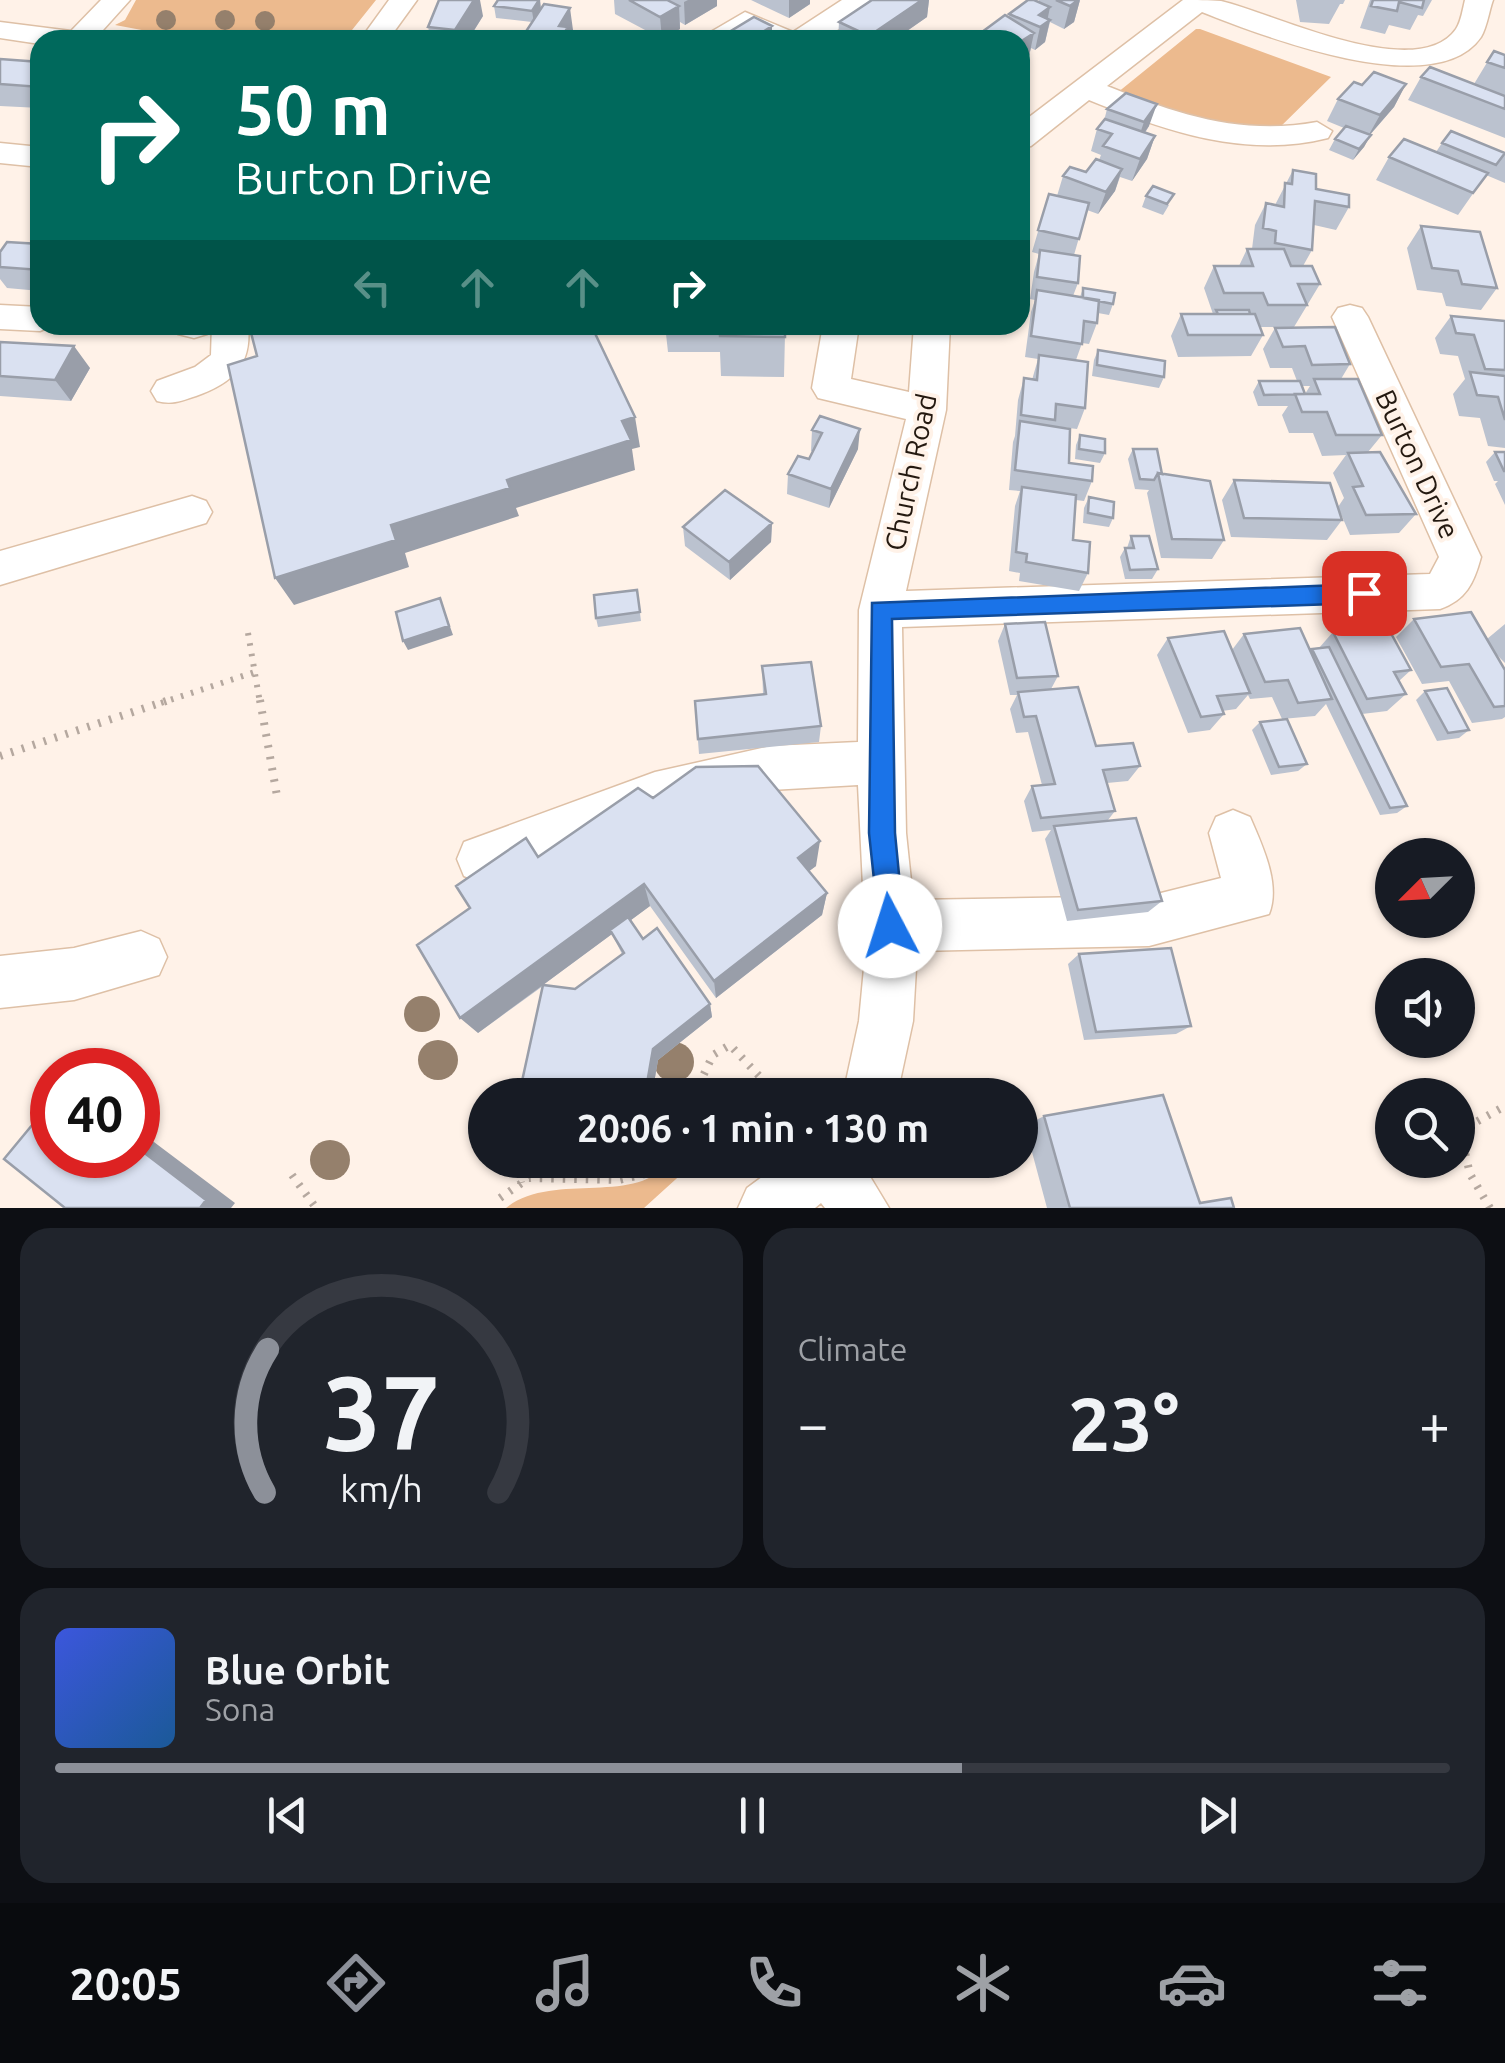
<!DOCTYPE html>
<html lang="en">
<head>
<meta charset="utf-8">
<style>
	body { margin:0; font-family:Ubuntu,sans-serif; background:#20242c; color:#f1f3f6; height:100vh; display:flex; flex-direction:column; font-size:38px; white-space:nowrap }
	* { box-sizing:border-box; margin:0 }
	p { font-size:32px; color:#9ea1a6 }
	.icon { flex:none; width:55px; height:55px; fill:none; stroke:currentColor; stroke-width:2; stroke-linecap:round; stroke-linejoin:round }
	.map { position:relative; height:1208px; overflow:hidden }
	.side { display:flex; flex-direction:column; gap:20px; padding:20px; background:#0d0f14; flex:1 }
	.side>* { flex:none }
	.hud { position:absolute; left:30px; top:30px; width:1000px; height:305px; border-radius:30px; box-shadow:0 2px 8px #0004; background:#00695c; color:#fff; overflow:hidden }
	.needle { width:65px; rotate:246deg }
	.buttons { position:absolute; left:1375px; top:838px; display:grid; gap:20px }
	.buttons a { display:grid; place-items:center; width:100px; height:100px; border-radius:50%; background:#171b24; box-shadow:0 2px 8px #0004; font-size:50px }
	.speed { position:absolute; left:30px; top:1048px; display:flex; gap:20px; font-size:50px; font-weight:700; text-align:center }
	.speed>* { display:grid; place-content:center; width:130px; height:130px; border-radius:50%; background:#171b24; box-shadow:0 2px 8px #0004; line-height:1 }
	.speed .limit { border:15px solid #d22; background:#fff; color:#111 }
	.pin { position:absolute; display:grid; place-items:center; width:85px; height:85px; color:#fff; margin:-42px; border-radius:20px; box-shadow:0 5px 15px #0006 }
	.me { position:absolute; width:110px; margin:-55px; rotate:355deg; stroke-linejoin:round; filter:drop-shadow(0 0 8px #0008) }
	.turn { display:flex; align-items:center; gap:35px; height:210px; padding:0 40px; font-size:45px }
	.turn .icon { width:130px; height:130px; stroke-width:2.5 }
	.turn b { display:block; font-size:70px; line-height:85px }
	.lanes { display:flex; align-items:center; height:95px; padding:0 40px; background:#0003; justify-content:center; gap:50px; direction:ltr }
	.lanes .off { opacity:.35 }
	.big { font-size:75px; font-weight:700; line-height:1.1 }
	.side .card { flex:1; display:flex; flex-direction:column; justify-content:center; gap:15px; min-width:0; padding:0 35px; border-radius:30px; background:#20242c }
	.side .dial { align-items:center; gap:0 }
	.dial svg { height:260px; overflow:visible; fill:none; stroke:#363941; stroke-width:7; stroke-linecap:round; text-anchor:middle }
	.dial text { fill:#f1f3f6; stroke:none }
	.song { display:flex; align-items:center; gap:30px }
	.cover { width:120px; height:120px; border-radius:15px; background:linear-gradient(135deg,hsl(230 70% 55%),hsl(210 70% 35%)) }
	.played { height:10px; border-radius:5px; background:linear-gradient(90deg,#8c9099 65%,#363941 65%) }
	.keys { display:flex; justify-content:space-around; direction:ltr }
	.heat { display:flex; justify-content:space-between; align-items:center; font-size:55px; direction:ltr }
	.side .tiles { flex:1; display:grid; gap:20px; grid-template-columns:1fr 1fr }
	.card:last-child { grid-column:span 2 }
	.trip { position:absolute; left:468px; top:1078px; width:570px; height:100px; border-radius:50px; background:#171b24; box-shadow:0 2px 8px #0004; font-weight:700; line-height:100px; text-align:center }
	.tabs { display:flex; height:160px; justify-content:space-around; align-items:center; background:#090b0e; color:#9ea1a6 }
	.tabs .icon { width:70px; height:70px }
	.tabs .selected { color:#8c9099 }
	.tabs b { font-size:45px; color:#f1f3f6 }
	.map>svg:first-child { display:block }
	.green { fill:#ecba8e }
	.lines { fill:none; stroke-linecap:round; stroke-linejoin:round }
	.minor-casing { stroke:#dec0a6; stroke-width:3 }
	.path-far1 { stroke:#b5a89f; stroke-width:6; stroke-dasharray:2.5 8; stroke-linecap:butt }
	.path { stroke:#b5a89f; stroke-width:8; stroke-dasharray:2.5 9; stroke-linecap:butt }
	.minor { fill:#fff; fill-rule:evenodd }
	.tree { fill:#95806c }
	.wall { fill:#bbc2cf; fill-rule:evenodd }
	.shaded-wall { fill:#999ea9 }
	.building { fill:#dae1f1; stroke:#999ea9; stroke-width:2.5 }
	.route { fill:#1a73e8; stroke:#114b97; stroke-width:2.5 }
	.labels { text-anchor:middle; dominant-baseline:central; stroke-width:8; stroke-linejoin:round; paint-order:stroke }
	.street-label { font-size:28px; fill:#241910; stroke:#fff2e8 }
</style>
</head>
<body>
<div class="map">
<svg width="1505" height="1208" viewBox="0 0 1505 1208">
	<rect width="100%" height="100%" fill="#fff2e8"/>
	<path class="green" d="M136 0H376L344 40H195L115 25 125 20Z
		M1196 29H1200L1331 77 1274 133 1219 125 1117 93Z
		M669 1160H697L644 1208H506C553 1170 639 1208 669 1160Z"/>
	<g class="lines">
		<defs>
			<path id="minor" d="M101 0H130L94 40H40V44L0 38V22L71 31Z
				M389 0H417L388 40H360Z
				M842 0H874C844 39 789 52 746 31L731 40H697L745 12 793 32Z
				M1183 0C1195 0 1210 0 1221 1 1270 12 1417 85 1456 29 1461 22 1463 8 1465 0H1493C1489 11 1487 27 1481 37 1435 104 1260 35 1202 12L1107 86C1176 114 1242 136 1317 122L1332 131 1328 138C1245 159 1166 131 1089 100L1031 146 1020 148V124Z
				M0 143 40 147V167L0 163Z
				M0 305 40 307V325H54L40 331 0 329Z
				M1350 305 1362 308 1368 317 1481 557C1474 583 1466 600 1440 609L902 627 906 833 913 900 1149 896 1221 878 1209 833 1216 817 1233 810 1250 817C1262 845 1281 884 1269 914L1149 946 917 951 913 1021 897 1095H843L859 1021 866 947 858 785 771 790 655 816 481 883 464 876 457 859 464 842 655 772 771 746 858 742 859 610 906 419 818 398 812 388 823 325H859L851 379 909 392 914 325H950L946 410 906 591 1430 574 1439 557 1332 317 1338 308Z
				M173 325H212L207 334 194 338 178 334Z
				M212 325H248C252 366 232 383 196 396 181 401 172 405 157 401L151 391 157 381 195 367 211 355Z
				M192 496 206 501 212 512 206 523 0 585V551Z
				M141 931 159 939 167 957 159 975 74 1000 0 1008V956L74 948Z
				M785 1160H860L889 1208H825L821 1203 815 1208H738L747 1188Z"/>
		</defs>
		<use href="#minor" class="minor-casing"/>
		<path class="path-far1" d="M248 633 260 703
			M161 703 255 672"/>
		<path class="path" d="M260 700 277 796
			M0 756 169 700
			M694 1095 713 1055 730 1045 777 1095
			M515 1160 521 1183
			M292 1175 316 1208
			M500 1198 529 1178 619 1180 649 1173 657 1160
			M1490 1208 1470 1174 1460 1131 1505 1106"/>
		<use href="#minor" class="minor"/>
	</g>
	<g class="tree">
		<circle cx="166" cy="20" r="10"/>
		<circle cx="225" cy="20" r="10"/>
		<circle cx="265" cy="21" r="10"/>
		<circle cx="422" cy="1014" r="18"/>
		<circle cx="438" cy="1060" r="20"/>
		<circle cx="674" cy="1062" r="20"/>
		<circle cx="330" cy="1160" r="20"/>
	</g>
	<path class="wall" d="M540 0 541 9 573 30 569 37 570 40H521L532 22 496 18 494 6Z
		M614 0H717V6L685 25 680 22V29L662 39 615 14Z
		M751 0H810V4L789 18Z
		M872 0H929L927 17 894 40H838L839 22Z
		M1039 0H1080L1074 22 1064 29 1050 22 1045 42 1035 50 1031 48 1029 56 1020 61V40H977L978 35 1008 18 1009 14 1038 2Z
		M1296 0H1345L1343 4H1340L1329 24 1300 22Z
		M1370 0H1432L1423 16 1418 15 1410 30 1389 25 1385 34 1360 28Z
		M483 16 468 40H431L428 27Z
		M1494 51 1505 55V138L1408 100 1421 77 1474 84Z
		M0 59 40 62V108L0 106Z
		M1406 84 1394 107 1370 135 1364 147 1353 160 1329 150 1335 139 1344 128 1327 121 1338 99 1362 85Z
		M1126 93 1149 126 1145 133 1155 136 1147 159 1132 181 1120 177 1115 191 1098 214 1087 210 1074 255 1078 283 1073 296 1080 297 1083 288 1113 304 1109 315 1098 313 1097 323 1089 344 1082 343 1076 360 1085 408 1077 429 1053 426 1069 463 1092 481 1084 501 1076 500 1073 540 1088 573 1079 591 1019 581 1020 573 1009 571 1015 506 1020 491 1009 490 1013 442 1015 436 1018 400 1024 378 1032 380 1038 359 1025 357 1031 312 1035 300 1030 299 1034 272 1039 254 1032 252 1049 194 1057 196 1063 176 1086 172 1099 160 1101 155 1091 151 1097 129 1104 121 1107 109Z
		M1442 143 1505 152V183L1486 175 1458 215 1376 180 1389 157 1436 152Z
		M1293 170 1316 189 1349 207 1336 230 1314 225 1312 250 1303 266 1320 284 1294 327H1260L1263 335 1251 356 1178 357 1171 336 1181 314H1213L1204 288 1214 266H1239L1247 249H1252L1255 225 1266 203 1275 205Z
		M1146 196 1169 205 1163 215 1142 207Z
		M1421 226 1497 288 1481 310 1446 306 1442 293 1417 290 1407 248Z
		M40 244V291L7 288 0 279V267Z
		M1451 316 1505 321V448L1488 446 1480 418 1459 416 1453 394 1465 379 1458 356 1440 354 1435 338Z
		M665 325H813L812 335 785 334 784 377 721 376 720 352H668Z
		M1275 328 1350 364 1341 379 1382 435 1368 452 1416 514 1399 533 1350 535 1338 507 1342 520 1327 540 1231 537 1222 500 1234 480 1338 507 1344 498 1333 473 1346 455 1322 456 1313 433H1289L1282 415 1288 406H1258L1253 392 1259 381H1297L1292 368H1270L1263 349ZM1302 386H1310L1305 394Z
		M0 342 90 368 71 401 0 396Z
		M1098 350 1164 377 1159 388 1092 376 1094 360Z
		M812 430 858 449 829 508 787 494 788 474 809 459 813 451H811Z
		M1080 435 1105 453 1100 463 1075 459 1076 445Z
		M1133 449 1162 474 1224 540 1212 559 1161 558 1147 493 1149 490 1135 489 1128 459Z
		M1495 452H1505V505L1495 484 1498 481H1494L1486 462Z
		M1089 497 1113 518 1109 527 1083 523 1084 508Z
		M772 523 771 542 730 580 685 546 683 527Z
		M1131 536 1158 569 1152 579H1125L1120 557 1125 548H1127Z
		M637 590 641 621 598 627 596 618Z
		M1414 619 1487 639 1505 624V663L1496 654 1505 670V717L1502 719 1472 723 1449 681 1422 684 1396 637Z
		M1005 624 1058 676 1051 689 1096 746 1140 766 1128 781 1107 783 1115 811 1108 820 1162 901 1148 912 1067 921 1045 839 1051 830 1032 832 1024 801 1032 786 1042 785 1028 732 1016 733 1010 709 1017 695H1010L998 641Z
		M1333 632 1411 670 1399 681 1406 694 1387 711 1362 714 1407 806 1397 813 1380 815 1326 704 1315 716 1282 719 1272 697 1250 699 1248 695 1236 709 1222 711 1224 714 1210 730 1188 733 1157 655 1168 638 1232 650 1244 634 1310 651 1312 649 1319 648Z
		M762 666 821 726 819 742 699 754 695 701 763 694Z
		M1425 691 1469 730 1459 738 1437 741 1416 700Z
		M1260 722 1307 764 1298 771 1271 775 1252 730Z
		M653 798 816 866 809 871 827 893 822 915 716 998 650 906 631 920 643 939 710 1004 712 1017 658 1060 652 1095H519L543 986 478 1033 470 908 538 857ZM612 934 622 954 575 989 543 985Z
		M1079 954 1191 1026 1176 1034 1084 1040 1068 964Z
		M1044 1116 1200 1203 1234 1208H1047L1025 1126Z"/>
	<path class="shaded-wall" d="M474 0H480L483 16 468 40H458L455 30Z
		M540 0 541 11 534 23 532 11Z
		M688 0H717V6L685 25 684 2Z
		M789 0H810V4L789 18Z
		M922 0H929L927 17 894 40H868L869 36Z
		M1080 0 1074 22 1064 29 1070 6Z
		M679 6 680 29 662 39 660 17Z
		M1050 7 1047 22 1050 20 1045 42 1035 50 1040 27 1039 15Z
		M570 8 573 30 569 37 570 40H560L559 26Z
		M772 26V40H755V37Z
		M1034 33 1029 56 1020 61V42Z
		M1406 84 1394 107 1367 138 1380 115Z
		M1157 104 1149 126 1136 145 1144 122Z
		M1371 135 1364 147 1353 160 1359 149Z
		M1155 136 1147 159 1132 181 1140 159Z
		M1122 169 1115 191 1098 214 1106 192Z
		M74 346 90 368 71 401 55 380Z
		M635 417 640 447 632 449 635 470 516 508 519 516 405 553 409 567 294 605 275 578 391 525 507 480 622 421Z
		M860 429 858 449 829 508 831 489Z
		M772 523 771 542 730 580 729 562Z
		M440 598 453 635 408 650 403 641Z
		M820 841 816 866 796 881 798 858Z
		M644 884 650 906 478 1033 460 1018Z
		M827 893 822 915 716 998 714 981Z
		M710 1004 712 1017 658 1060 652 1095H645L653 1049Z
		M138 1130 235 1203 231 1208H200L138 1148Z"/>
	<path class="building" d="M439 0H474L455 30 428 27Z
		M498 0H539L532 11 494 6Z
		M629 0H667L679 6 660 17Z
		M872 0H922L869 36 839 22Z
		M1028 0H1034L1050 7 1039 15 1050 20 1040 27 1009 14Z
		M1056 0H1078L1070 6Z
		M1373 0H1424L1422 8 1399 2 1397 11 1371 6Z
		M544 4 570 8 559 26 568 27 560 40 521 39Z
		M1005 15 1034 33 1020 42V40H990L978 35Z
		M754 17 772 26 755 37 761 40H716Z
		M616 33 649 36 646 40H611Z
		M1494 51 1505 55V68L1487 62Z
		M0 59 40 62V87L0 84Z
		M1430 67 1505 96V109L1421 77Z
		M1374 72 1406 84 1380 115 1338 99 1354 82 1362 85Z
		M1126 93 1157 104 1144 122 1107 109Z
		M1105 119 1155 136 1140 159 1103 146 1112 134 1097 129Z
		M1346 126 1371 135 1359 149 1335 139Z
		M1451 131 1505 153 1496 165 1442 143Z
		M1404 139 1488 173 1473 193 1389 157Z
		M1096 159 1122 169 1106 192 1063 176 1070 167 1086 172Z
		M1293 170 1316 174V189L1349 195V207L1315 201 1312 250 1275 243 1276 231 1263 228 1266 203 1284 207 1285 183 1292 184Z
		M1153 186 1174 194 1167 204 1146 196Z
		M1049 194 1089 203 1079 239 1038 230Z
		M1421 226 1480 232 1497 288 1462 284 1458 271 1432 268Z
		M7 242 40 244V270L0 267V252Z
		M1247 249H1284L1291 266H1312L1320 284H1298L1307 305H1268L1263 293H1224L1214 266H1253Z
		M1040 250 1080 256 1078 283 1037 277Z
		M1083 288 1115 293 1113 304 1083 298Z
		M1037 290 1099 300 1097 323 1084 321 1082 344 1031 336Z
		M1216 310H1249L1250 314H1218Z
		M1181 314H1255L1263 335H1188Z
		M1451 316 1505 321V370L1485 369 1474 335 1456 333Z
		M249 325H591L635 417 622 421 631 440 507 480 510 488 391 525 396 540 275 578 228 365 257 356Z
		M720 325H785V337L720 336Z
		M1335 327 1350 364 1312 365 1305 346 1283 347 1275 328Z
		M0 342 74 346 55 380 0 376Z
		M1098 350 1165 361 1164 377 1097 365Z
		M1039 355 1088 362 1085 408 1056 404 1055 420 1021 415 1024 378 1037 380Z
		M1470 372 1505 376V420L1498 397 1477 395Z
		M1314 379H1358L1382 435H1336L1327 412H1302L1295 394H1320Z
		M1259 381H1300L1305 394 1264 395Z
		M820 416 860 429 831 489 788 474 798 456 809 459 822 433 812 430Z
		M1020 421 1070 429 1069 463 1093 466 1092 481 1015 470Z
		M1080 435 1105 439V453L1079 449Z
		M1133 449H1157L1162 474 1158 473 1154 480 1140 479Z
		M1380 452 1416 514 1366 515 1353 487 1363 486 1348 453Z
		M1495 452H1505V471H1504Z
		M1158 473 1210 481 1224 540 1172 539Z
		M1234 480 1330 483 1342 520 1244 518Z
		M1022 487 1076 495 1073 540 1090 542 1088 573 1026 562 1027 554 1016 552Z
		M725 490 772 523 729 562 683 527Z
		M1089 497 1114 502 1113 518 1088 513Z
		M1131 536H1149L1158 569 1130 570 1125 548H1134Z
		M637 590 640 612 596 618 594 595Z
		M440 598 449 626 403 641 396 612Z
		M1471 612 1505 670V706L1494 707 1469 664 1441 667 1414 619Z
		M1045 622 1058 676 1017 678 1005 624Z
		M1387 626 1411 670 1394 672 1406 694 1367 699 1333 632Z
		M1300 628 1332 699 1298 703 1288 680 1265 682 1244 634Z
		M1224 631 1250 693 1217 696 1224 714 1201 717 1168 638Z
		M1329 647 1407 806 1390 808 1312 649Z
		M811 662 821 726 698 739 695 701 766 694 762 666Z
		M1078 687 1096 746 1133 743 1140 766 1103 770 1115 811 1041 818 1032 786 1055 784 1036 716 1024 717 1018 692Z
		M1447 688 1469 730 1448 733 1425 691Z
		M1287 719 1307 764 1279 767 1260 722Z
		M758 766 820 841 798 858 827 893 714 981 644 884 460 1018 417 945 470 908 456 886 526 838 538 857 638 788 653 798 696 767Z
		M1136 818 1162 901 1078 910 1054 826Z
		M628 917 643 939 657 928 710 1004 653 1049 645 1095H519L543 985 575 989 624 953 610 930Z
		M1171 948 1191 1026 1096 1032 1079 954Z
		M1163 1095 1200 1203 1231 1198 1234 1208H1070L1044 1116Z
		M52 1101V1155H138V1148L206 1200 200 1208H65L4 1159Z"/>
	<path class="route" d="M1364 584 1375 593 1364 603 892 619 895 833 904 926 900 936 890 940 880 936 869 833 872 603Z"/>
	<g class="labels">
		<g class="street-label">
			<text transform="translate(1418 464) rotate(65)">Burton Drive</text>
			<text transform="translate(910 472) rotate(-78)">Church Road</text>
		</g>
	</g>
</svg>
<div class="buttons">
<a><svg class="needle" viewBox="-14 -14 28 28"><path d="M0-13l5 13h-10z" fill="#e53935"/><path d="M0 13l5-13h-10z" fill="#9ea1a6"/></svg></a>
<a><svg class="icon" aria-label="sound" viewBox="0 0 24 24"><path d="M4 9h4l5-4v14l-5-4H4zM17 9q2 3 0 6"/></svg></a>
<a><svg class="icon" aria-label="search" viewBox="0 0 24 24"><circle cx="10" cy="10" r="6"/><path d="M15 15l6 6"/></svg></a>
</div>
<div class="speed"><div class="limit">40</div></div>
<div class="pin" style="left:1364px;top:593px;background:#d93025"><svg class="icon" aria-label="arrive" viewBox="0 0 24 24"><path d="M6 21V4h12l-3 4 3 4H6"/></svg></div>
<svg class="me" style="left:890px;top:926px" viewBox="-20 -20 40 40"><circle r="19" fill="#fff"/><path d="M0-13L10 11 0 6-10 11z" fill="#1a73e8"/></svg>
<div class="trip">20:06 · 1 min · 130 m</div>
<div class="hud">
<div class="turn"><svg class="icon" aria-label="right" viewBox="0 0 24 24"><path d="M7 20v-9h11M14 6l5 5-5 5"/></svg><div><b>50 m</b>Burton Drive</div></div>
<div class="lanes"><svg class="icon off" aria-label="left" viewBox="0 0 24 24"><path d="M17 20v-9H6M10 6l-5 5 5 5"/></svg><svg class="icon off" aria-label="ahead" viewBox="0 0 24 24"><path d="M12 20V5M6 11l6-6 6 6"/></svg><svg class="icon off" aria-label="ahead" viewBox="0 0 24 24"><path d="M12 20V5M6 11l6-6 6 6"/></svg><svg class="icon" aria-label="right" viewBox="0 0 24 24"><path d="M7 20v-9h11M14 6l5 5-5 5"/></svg></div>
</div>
</div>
<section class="side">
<div class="tiles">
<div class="card dial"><svg viewBox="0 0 100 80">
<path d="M14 69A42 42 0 1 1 86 69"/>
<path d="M14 69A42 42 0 0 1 15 25" stroke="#8c9099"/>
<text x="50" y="56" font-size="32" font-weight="700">37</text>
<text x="50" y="72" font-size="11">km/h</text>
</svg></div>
<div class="card"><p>Climate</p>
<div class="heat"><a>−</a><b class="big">23°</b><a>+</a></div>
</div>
<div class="card">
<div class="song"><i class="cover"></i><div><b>Blue Orbit</b><p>Sona</p></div></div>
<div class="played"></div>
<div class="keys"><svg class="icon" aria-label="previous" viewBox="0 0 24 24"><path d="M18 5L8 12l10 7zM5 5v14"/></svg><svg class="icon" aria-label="pause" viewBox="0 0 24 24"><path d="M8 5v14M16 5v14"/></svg><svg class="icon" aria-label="next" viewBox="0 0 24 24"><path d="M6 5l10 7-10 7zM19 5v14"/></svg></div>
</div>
</div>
</section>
<nav class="tabs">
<b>20:05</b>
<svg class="icon selected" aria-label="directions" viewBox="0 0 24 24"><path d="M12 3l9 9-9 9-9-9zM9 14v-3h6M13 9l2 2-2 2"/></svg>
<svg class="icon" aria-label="music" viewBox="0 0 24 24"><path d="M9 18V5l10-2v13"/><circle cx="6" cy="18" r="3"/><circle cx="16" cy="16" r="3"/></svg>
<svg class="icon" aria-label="phone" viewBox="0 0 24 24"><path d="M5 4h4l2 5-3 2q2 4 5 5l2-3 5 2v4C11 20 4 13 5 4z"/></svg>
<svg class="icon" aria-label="climate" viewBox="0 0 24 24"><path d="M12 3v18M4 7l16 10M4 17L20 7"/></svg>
<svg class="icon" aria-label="car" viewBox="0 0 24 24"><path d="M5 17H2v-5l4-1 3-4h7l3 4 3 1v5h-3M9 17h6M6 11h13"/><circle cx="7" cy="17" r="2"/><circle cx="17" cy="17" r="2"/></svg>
<svg class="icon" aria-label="filters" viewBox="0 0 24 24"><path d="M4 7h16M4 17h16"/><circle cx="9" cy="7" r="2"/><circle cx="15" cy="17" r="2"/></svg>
</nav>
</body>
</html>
